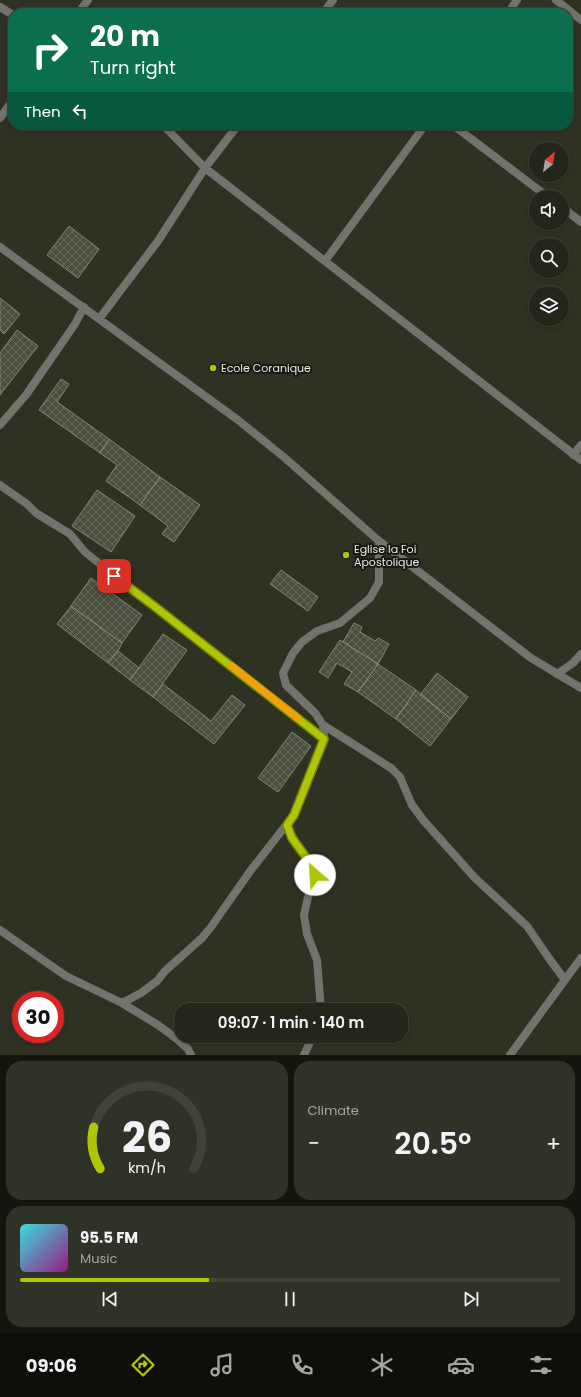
<!DOCTYPE html>
<html lang="en">
<head>
<meta charset="utf-8">
<style>
	body { margin:0; font-family:Poppins,sans-serif; background:#2f3227; color:#f1f3f6; height:100vh; display:flex; flex-direction:column; font-size:15px; white-space:nowrap }
	* { box-sizing:border-box; margin:0 }
	p { font-size:13px; color:#a3a5a2 }
	.icon { flex:none; width:22px; height:22px; fill:none; stroke:currentColor; stroke-width:2; stroke-linecap:round; stroke-linejoin:round }
	.map { position:relative; height:1055px; overflow:hidden }
	.sheet { display:flex; flex-direction:column; gap:6px; padding:6px; background:#13150e; flex:1 }
	.sheet>* { flex:none }
	.banner { position:absolute; left:8px; top:8px; width:565px; height:122px; border-radius:16px; box-shadow:0 2px 6px #0003,0 0 0 1px #404339; background:#0b6e4f; color:#fff; overflow:hidden }
	.needle { width:26px; rotate:30deg }
	.tools { position:absolute; left:529px; top:142px; display:grid; gap:8px }
	.tools a { display:grid; place-items:center; width:40px; height:40px; border-radius:50%; background:#23261a; box-shadow:0 2px 6px #0003,0 0 0 1px #404339; font-size:20px }
	.speed { position:absolute; left:12px; top:991px; display:flex; gap:8px; font-size:20px; font-weight:700; text-align:center }
	.speed>* { display:grid; place-content:center; width:52px; height:52px; border-radius:50%; background:#23261a; box-shadow:0 2px 6px #0003,0 0 0 1px #404339; line-height:1 }
	.speed .limit { border:6px solid #d22; background:#fff; color:#111 }
	.pin { position:absolute; display:grid; place-items:center; width:34px; height:34px; color:#fff; margin:-17px; border-radius:8px; box-shadow:0 2px 6px #0006 }
	.me { position:absolute; width:44px; margin:-22px; rotate:334deg; stroke-linejoin:round; filter:drop-shadow(0 0 3px #0008) }
	.turn { display:flex; align-items:center; gap:14px; height:84px; padding:0 16px; font-size:18px }
	.turn .icon { width:52px; height:52px; stroke-width:2.5 }
	.turn b { display:block; font-size:28px; line-height:34px }
	.then { display:flex; align-items:center; height:38px; padding:0 16px; background:#0003; gap:8px; font-size:15px }
	.big { font-size:30px; font-weight:600; line-height:1.1 }
	.sheet .widget { flex:1; display:flex; flex-direction:column; justify-content:center; gap:6px; min-width:0; padding:0 14px; border-radius:16px; background:#2f3227 }
	.sheet .dial { align-items:center; gap:0 }
	.dial svg { height:104px; overflow:visible; fill:none; stroke:#404339; stroke-width:7; stroke-linecap:round; text-anchor:middle }
	.dial text { fill:#f1f3f6; stroke:none }
	.song { display:flex; align-items:center; gap:12px }
	.cover { width:48px; height:48px; border-radius:6px; background:linear-gradient(135deg,hsl(180 70% 55%),hsl(310 70% 35%)) }
	.played { height:4px; border-radius:2px; background:linear-gradient(90deg,#afc506 35%,#404339 35%) }
	.keys { display:flex; justify-content:space-around; direction:ltr }
	.heat { display:flex; justify-content:space-between; align-items:center; font-size:22px; direction:ltr }
	.sheet .tiles { flex:1; display:grid; gap:6px; grid-template-columns:1fr 1fr }
	.widget:last-child { grid-column:span 2 }
	.trip { position:absolute; left:174px; top:1003px; width:234px; height:40px; border-radius:16px; background:#23261a; box-shadow:0 2px 6px #0003,0 0 0 1px #404339; font-weight:600; line-height:40px; text-align:center }
	.tab-bar { display:flex; height:64px; justify-content:space-around; align-items:center; background:#0e0f0a; color:#a3a5a2 }
	.tab-bar .icon { width:28px; height:28px }
	.tab-bar .active { color:#afc506 }
	.tab-bar b { font-size:18px; color:#f1f3f6 }
	.map>svg:first-child { display:block }
	.building { fill:url(#building-cross-hatch); stroke:#808473 }
	.lines { fill:none; stroke-linecap:round; stroke-linejoin:round }
	.street { stroke:#72736c; stroke-width:8 }
	.route-casing { stroke:#728004; stroke-width:10 }
	.route { stroke:#afc506; stroke-width:7 }
	.slow { stroke:#f59e0b; stroke-width:7 }
	.poi-dot { fill:#afc506; stroke:#181913; stroke-width:1.5 }
	.labels { text-anchor:middle; dominant-baseline:central; stroke-width:4; stroke-linejoin:round; paint-order:stroke }
	.poi-label { font-size:11px; fill:#e8eae1; stroke:#181913; text-anchor:start }
</style>
</head>
<body>
<div class="map">
<svg width="581" height="1055" viewBox="0 0 581 1055">
	<defs>
		<pattern id="building-cross-hatch" width="8" height="8" patternUnits="userSpaceOnUse"><rect width="8" height="8" fill="#4b4f3f"/><path d="M0 0l8 8M0 8l8-8" fill="none" stroke="#65685a"/></pattern>
	</defs>
	<rect width="100%" height="100%" fill="#2f3223"/>
	<path class="building" d="M69 226 99 249 78 278 47 255Z
		M0 298 20 314 4 334 0 330Z
		M17 330 38 346 0 395V353Z
		M61 379 69 384 57 402 109 439 100 453 39 410Z
		M109 439 160 477 140 505 106 481 117 465 100 453Z
		M160 477 200 505 174 542 162 534 168 526 140 505Z
		M97 490 135 516 111 552 72 526Z
		M281 570 318 597 308 611 270 584Z
		M91 578 142 615 122 643 71 606Z
		M71 606 122 643 118 651 108 663 57 624Z
		M354 623 362 627 360 632 375 641 378 638 389 644 378 664 343 642Z
		M163 634 187 650 153 697 130 680Z
		M340 640 378 664 358 692 344 684 352 672 337 663 328 678 319 672Z
		M118 651 139 668 130 680 108 663Z
		M378 664 416 690 396 719 358 692Z
		M437 673 468 697 451 719 420 695Z
		M163 684 211 721 232 695 245 705 214 744 153 697Z
		M416 690 451 719 430 746 396 719Z
		M292 732 311 746 278 792 258 778Z"/>
	<g class="lines">
		<path class="street" d="M556 0 581 20
			M0 7 13 15
			M78 13 88 0
			M323 13 333 0
			M508 13 517 0
			M0 118 13 100
			M163 125 205 168 581 460
			M453 125 548 197
			M562 207 581 222
			M0 247 238 420 285 458 379 541 531 658 581 688
			M325 261 425 125
			M99 319 158 241 205 168 238 125
			M0 425 26 395 75 324 84 307
			M573 455 581 445
			M0 485 27 504 36 513 70 534 85 552 123 583 142 596 324 739
			M557 674 573 663 581 654
			M323 725 391 768 400 777 412 805 424 821 475 878 527 926 548 957 565 980
			M287 825 292 838 313 867 315 875 308 897 304 915 307 934 317 960 321 1010
			M0 930 66 976 122 1003 158 1025 177 1039 188 1049 191 1055
			M122 1003 141 993 157 981 165 971 202 938 211 927 251 870 294 815 324 739 323 725 315 713 286 685 283 673 293 653 302 642 317 631 340 623 370 598 379 582V541
			M304 1055 313 1036
			M510 1055 581 958"/>
	</g>
	<g class="lines">
		<defs>
			<path id="route" d="M114 576 154 606 324 739 294 815 287 825 292 838 313 867 315 875"/>
		</defs>
		<use href="#route" class="route-casing"/>
		<use href="#route" class="route"/>
		<path class="slow" d="M232 666 298 718"/>
	</g>
	<g class="poi-dot">
		<circle cx="213" cy="368" r="4"/>
		<circle cx="346" cy="555" r="4"/>
	</g>
	<g class="labels">
		<g class="poi-label">
			<text x="221" y="368">Ecole Coranique</text>
			<text x="354" y="549">Eglise la Foi<tspan x="354" dy="13">Apostolique</tspan></text>
		</g>
	</g>
</svg>
<div class="tools">
<a><svg class="needle" viewBox="-14 -14 28 28"><path d="M0-13l5 13h-10z" fill="#e53935"/><path d="M0 13l5-13h-10z" fill="#a3a5a2"/></svg></a>
<a><svg class="icon" aria-label="sound" viewBox="0 0 24 24"><path d="M4 9h4l5-4v14l-5-4H4zM17 9q2 3 0 6"/></svg></a>
<a><svg class="icon" aria-label="search" viewBox="0 0 24 24"><circle cx="10" cy="10" r="6"/><path d="M15 15l6 6"/></svg></a>
<a><svg class="icon" aria-label="layers" viewBox="0 0 24 24"><path d="M12 4l9 5-9 5-9-5zM3 14l9 5 9-5"/></svg></a>
</div>
<div class="speed"><div class="limit">30</div></div>
<div class="pin" style="left:114px;top:576px;background:#d93025"><svg class="icon" aria-label="arrive" viewBox="0 0 24 24"><path d="M6 21V4h12l-3 4 3 4H6"/></svg></div>
<svg class="me" style="left:315px;top:875px" viewBox="-20 -20 40 40"><circle r="19" fill="#fff"/><path d="M0-13L10 11 0 6-10 11z" fill="#afc506"/></svg>
<div class="trip">09:07 · 1 min · 140 m</div>
<div class="banner">
<div class="turn"><svg class="icon" aria-label="right" viewBox="0 0 24 24"><path d="M7 20v-9h11M14 6l5 5-5 5"/></svg><div><b>20 m</b>Turn right</div></div>
<div class="then">Then<svg class="icon" aria-label="left" viewBox="0 0 24 24"><path d="M17 20v-9H6M10 6l-5 5 5 5"/></svg></div>
</div>
</div>
<section class="sheet">
<div class="tiles">
<div class="widget dial"><svg viewBox="0 0 100 80">
<path d="M14 69A42 42 0 1 1 86 69"/>
<path d="M14 69A42 42 0 0 1 9 37" stroke="#afc506"/>
<text x="50" y="56" font-size="32" font-weight="700">26</text>
<text x="50" y="72" font-size="11">km/h</text>
</svg></div>
<div class="widget"><p>Climate</p>
<div class="heat"><a>−</a><b class="big">20.5°</b><a>+</a></div>
</div>
<div class="widget">
<div class="song"><i class="cover"></i><div><b>95.5 FM</b><p>Music</p></div></div>
<div class="played"></div>
<div class="keys"><svg class="icon" aria-label="previous" viewBox="0 0 24 24"><path d="M18 5L8 12l10 7zM5 5v14"/></svg><svg class="icon" aria-label="pause" viewBox="0 0 24 24"><path d="M8 5v14M16 5v14"/></svg><svg class="icon" aria-label="next" viewBox="0 0 24 24"><path d="M6 5l10 7-10 7zM19 5v14"/></svg></div>
</div>
</div>
</section>
<nav class="tab-bar">
<b>09:06</b>
<svg class="icon active" aria-label="directions" viewBox="0 0 24 24"><path d="M12 3l9 9-9 9-9-9zM9 14v-3h6M13 9l2 2-2 2"/></svg>
<svg class="icon" aria-label="music" viewBox="0 0 24 24"><path d="M9 18V5l10-2v13"/><circle cx="6" cy="18" r="3"/><circle cx="16" cy="16" r="3"/></svg>
<svg class="icon" aria-label="phone" viewBox="0 0 24 24"><path d="M5 4h4l2 5-3 2q2 4 5 5l2-3 5 2v4C11 20 4 13 5 4z"/></svg>
<svg class="icon" aria-label="climate" viewBox="0 0 24 24"><path d="M12 3v18M4 7l16 10M4 17L20 7"/></svg>
<svg class="icon" aria-label="car" viewBox="0 0 24 24"><path d="M5 17H2v-5l4-1 3-4h7l3 4 3 1v5h-3M9 17h6M6 11h13"/><circle cx="7" cy="17" r="2"/><circle cx="17" cy="17" r="2"/></svg>
<svg class="icon" aria-label="filters" viewBox="0 0 24 24"><path d="M4 7h16M4 17h16"/><circle cx="9" cy="7" r="2"/><circle cx="15" cy="17" r="2"/></svg>
</nav>
</body>
</html>
